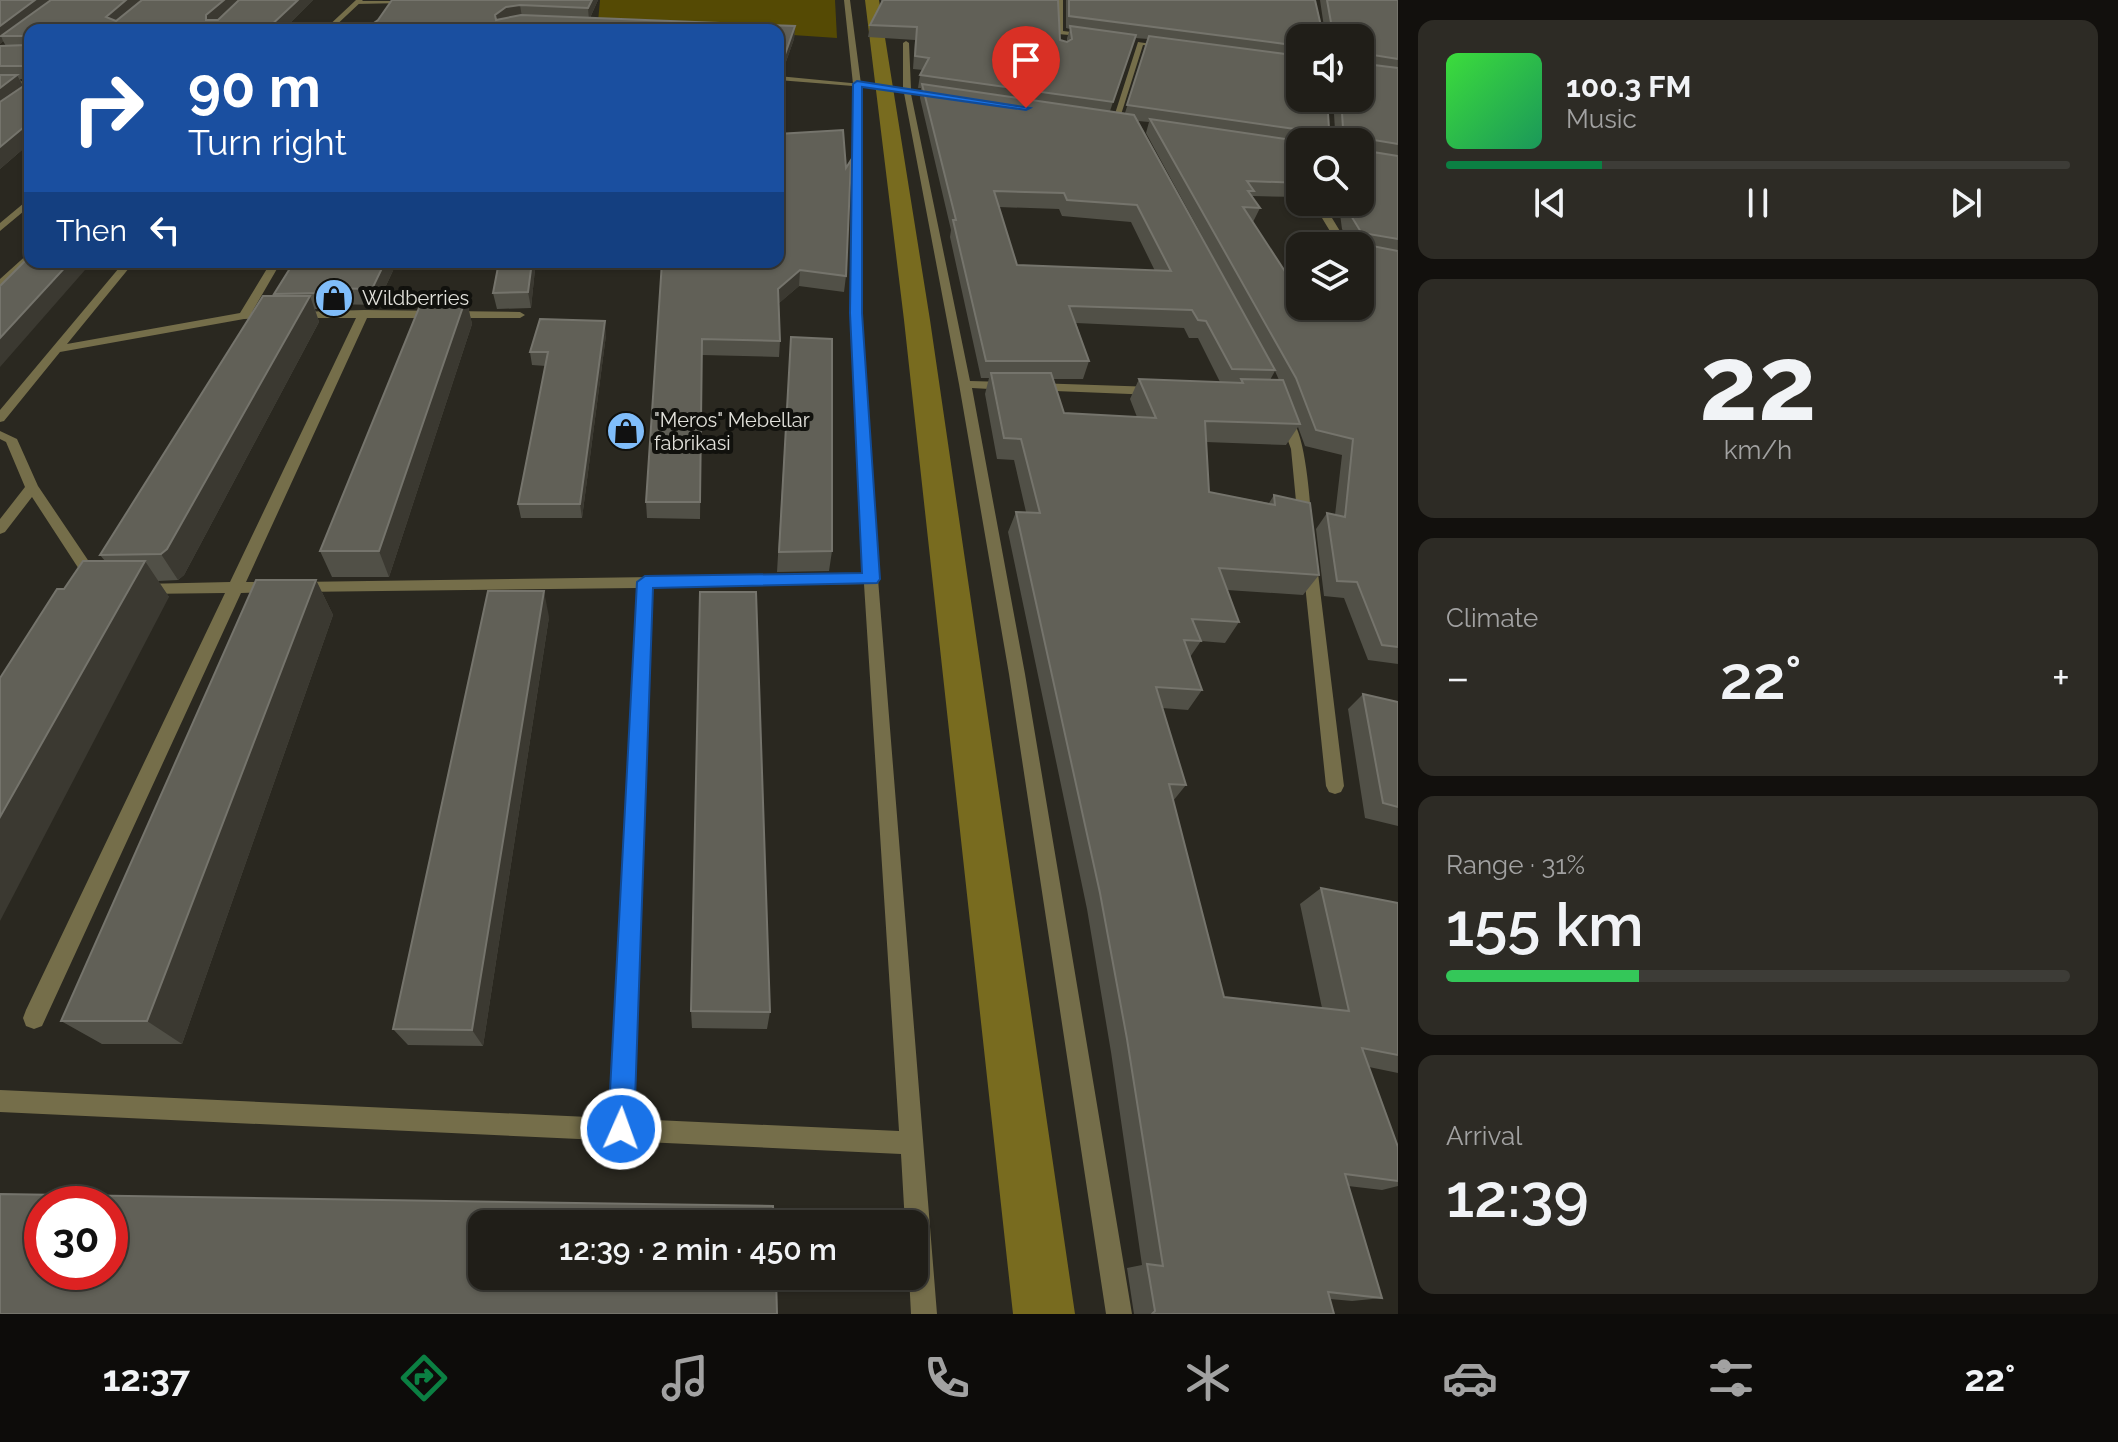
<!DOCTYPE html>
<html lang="en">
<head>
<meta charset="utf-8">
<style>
	body { margin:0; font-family:Raleway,sans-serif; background:#2d2b25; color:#f1f3f6; height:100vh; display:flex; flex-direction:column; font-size:30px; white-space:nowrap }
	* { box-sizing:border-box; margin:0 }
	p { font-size:26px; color:#a2a2a2 }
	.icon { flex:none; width:44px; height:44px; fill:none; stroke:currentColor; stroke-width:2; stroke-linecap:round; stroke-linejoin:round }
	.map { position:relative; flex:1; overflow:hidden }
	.panel { display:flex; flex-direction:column; gap:20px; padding:20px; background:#12100d; width:720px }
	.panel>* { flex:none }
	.hud { position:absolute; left:24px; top:24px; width:760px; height:244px; border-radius:16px; box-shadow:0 2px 6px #0004,0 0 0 2px #3d3c37; background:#1a4fa0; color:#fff; overflow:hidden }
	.fabs { position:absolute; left:1286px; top:24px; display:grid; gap:16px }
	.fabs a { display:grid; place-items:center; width:88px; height:88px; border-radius:16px; background:#201e18; box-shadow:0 2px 6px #0004,0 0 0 2px #3d3c37; font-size:40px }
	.speed { position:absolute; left:24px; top:1186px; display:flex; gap:16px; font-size:40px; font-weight:700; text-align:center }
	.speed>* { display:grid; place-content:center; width:104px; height:104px; border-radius:50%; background:#201e18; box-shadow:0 2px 6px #0004,0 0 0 2px #3d3c37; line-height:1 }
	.speed .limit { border:12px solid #d22; background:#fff; color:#111 }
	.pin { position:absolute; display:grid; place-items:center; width:68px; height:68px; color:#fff; margin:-82px -34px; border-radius:50% 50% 50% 0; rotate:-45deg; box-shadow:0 0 8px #0007 }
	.pin .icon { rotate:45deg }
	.me { position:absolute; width:88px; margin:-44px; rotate:2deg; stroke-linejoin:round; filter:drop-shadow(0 0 6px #0008) }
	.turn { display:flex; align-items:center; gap:28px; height:168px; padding:0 32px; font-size:36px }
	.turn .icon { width:104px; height:104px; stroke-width:2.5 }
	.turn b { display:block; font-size:56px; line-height:68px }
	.then { display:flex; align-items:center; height:76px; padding:0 32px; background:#0003; gap:16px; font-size:30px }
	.big { font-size:60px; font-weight:600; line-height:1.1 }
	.panel .card { flex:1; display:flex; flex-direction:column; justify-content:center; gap:12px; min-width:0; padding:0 28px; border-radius:16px; background:#2d2b25 }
	.panel .dial { align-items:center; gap:0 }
	.dial b { font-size:104px; line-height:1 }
	.song { display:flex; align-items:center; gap:24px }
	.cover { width:96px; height:96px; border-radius:12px; background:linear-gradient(135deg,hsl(120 70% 55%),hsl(150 70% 35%)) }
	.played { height:8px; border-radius:4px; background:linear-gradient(90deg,#0b8043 25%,#3d3c37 25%) }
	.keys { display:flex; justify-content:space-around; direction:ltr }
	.heat { display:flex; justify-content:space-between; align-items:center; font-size:44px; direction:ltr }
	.charge { height:12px; border-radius:6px; background:linear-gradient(90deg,#34c759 31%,#3d3c37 0) }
	.trip { position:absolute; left:468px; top:1210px; width:460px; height:80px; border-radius:16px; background:#201e18; box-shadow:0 2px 6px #0004,0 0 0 2px #3d3c37; font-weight:600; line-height:80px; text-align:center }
	.menu { display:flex; height:128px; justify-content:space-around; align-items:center; background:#0d0c0a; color:#a2a2a2 }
	.menu .icon { width:56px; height:56px }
	.menu .active { color:#0b8043 }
	.menu b { font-size:36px; color:#f1f3f6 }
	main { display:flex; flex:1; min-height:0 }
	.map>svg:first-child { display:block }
	.green { fill:#554a04 }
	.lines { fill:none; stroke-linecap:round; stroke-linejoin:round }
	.canal { fill:#786b1f; fill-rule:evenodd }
	.lane { fill:#756e4a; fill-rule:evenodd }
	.street { fill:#756e4a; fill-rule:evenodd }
	.wall { fill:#515047; fill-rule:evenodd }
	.shaded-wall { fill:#3b3931 }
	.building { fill:#616057; stroke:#75746c; stroke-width:2; fill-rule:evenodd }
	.route { fill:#1a73e8; stroke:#114b97; stroke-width:2 }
	.labels { text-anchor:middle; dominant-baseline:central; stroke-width:8; stroke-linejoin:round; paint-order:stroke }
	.far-poi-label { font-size:20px; fill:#e2e1db; stroke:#11110d; text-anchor:start }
</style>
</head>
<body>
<main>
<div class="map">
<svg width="1398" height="1314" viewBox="0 0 1398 1314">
	<rect width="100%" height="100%" fill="#2a2820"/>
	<path class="green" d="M600 0H835L837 38 778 34V30L598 22Z"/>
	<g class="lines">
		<path class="canal" d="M865 0H879L930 320 1075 1314H1013L904 320Z"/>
		<path class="lane" d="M844 0H850L861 84 857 86 853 84Z
			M357 1H400L403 3 355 4Z
			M30 198V206L0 231V223Z
			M30 252V261L0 288V279Z"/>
		<path class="street" d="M356 0H363L331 30H324Z
			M1057 0H1063V31L1089 34 1091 37 1058 34Z
			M906 41 909 43 911 89 946 96 942 98 911 94 970 381 1007 382 1013 386 1007 390 972 388 1025 674 1132 1314H1106L1009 674 959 384 904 93 861 87V313L878 579 937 1314H911L909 1276H914V1224H905L901 1154 0 1112V1090L610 1118 637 588 298 592 291 587 298 582 863 574 851 313 853 86 778 80V76L903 88V43ZM864 584 899 1131 633 1119 652 587Z
			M1138 42 1172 47 1169 49 1143 45 1119 121 1112 123Z
			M30 81V85L0 86V82Z
			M1317 202H1327L1332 218 1349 246H1339L1322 218Z
			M124 262H134L67 344 240 313 271 262H281L252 312H271L276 315 271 318 244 319 60 352 4 421 0 422V410Z
			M364 310 520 312 525 315 520 318H367L246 582H275L282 587 275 592 241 593 42 1026 34 1029 26 1026 23 1018 26 1010 225 593 142 594 135 589 142 584 230 582 356 318H298L293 315 298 312Z
			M1034 383 1155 387 1161 391 1155 395 1030 390V384Z
			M1285 412C1306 423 1309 498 1312 522L1305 527 1298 522 1291 449 1279 416Z
			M0 431 17 439 38 486 98 575 100 579 98 583H88L32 497 5 532 0 534V519L25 487 6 442 0 439Z
			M1310 560 1317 565 1344 786 1341 792 1335 794 1329 792 1326 786 1303 565Z"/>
	</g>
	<path class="wall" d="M0 0H313L283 30H30V143L0 169V46H6L3 41 0 44ZM20 79H25V85L23 86Z
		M392 0H598L590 18 795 26 794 39 782 73 780 74 778 86V30H355H364L378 20Z
		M881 0H1058L1060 40 1067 42V38L1070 29 1066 28V0H1315L1321 26 1324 27 1320 0H1398V664L1368 660 1344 598 1324 596 1316 529 1327 513 1335 515 1342 455 1305 446 1298 427 1286 445 1206 442 1209 492 1269 503 1274 495 1319 575 1303 595 1227 590 1239 622 1225 643 1201 641 1190 657 1202 690 1188 710 1162 708 1186 785 1173 801 1224 997 1322 1008 1300 904 1321 888 1398 903V1073L1369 1067 1398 1147V1186L1382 1190 1348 1186 1382 1298 1352 1301 1330 1299 1334 1314H1134L1127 1268 1142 1265 1111 1052 1087 909 1008 532 1016 512H1026L1014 460 997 459 985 394 989 378H981L950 237 951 230 920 98 921 88H918L920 75 923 70 913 69 915 40 868 37 870 25 881 3ZM1135 38 1148 39 1125 113 1110 111ZM1300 38 1360 98H1333L1335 130 1332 131 1300 98ZM1138 121 1149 122 1146 133 1209 249ZM1300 142 1360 202H1335V213L1340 214 1342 229 1349 241 1346 246H1360V306L1288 276 1253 222 1260 208 1252 197V196L1300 197ZM999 207 1059 209 1062 216 1131 222 1155 271 1017 265ZM1076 323 1184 328 1189 338H1198L1220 382 1139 379 1130 399 1137 417 1064 413 1053 379H1083L1089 361ZM1275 371 1279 380H1270Z
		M293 262H397L377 305 329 304 326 309H315L319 322 184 575 178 580 158 581 169 597 64 589 105 561 100 555 275 296 274 294Z
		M453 262H616L615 269H535L531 308 497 309 493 293 498 263Z
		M662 262H778L846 276 844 292 799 286 779 303 780 341 779 357 702 355 700 519 647 518 646 502Z
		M466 298 472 324 389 577H332L320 551Z
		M606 335 582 518H521L518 504 546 366 532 365 530 352Z
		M791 337 832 551 829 571 777 572Z
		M316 580 333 615 182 1044H102L61 1021Z
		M549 617 483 1046 408 1045 393 1029Z
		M1363 694 1398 702V826L1365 818 1348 709Z
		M691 1011 770 1012 767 1029 692 1028Z"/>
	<path class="shaded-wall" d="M35 0H56L1 36 3 41 0 44V26Z
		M126 0H145L111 30 106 17Z
		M224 0H241L211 28 206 20V15Z
		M298 0H313L283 30H266Z
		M592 0H598L589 20 588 8Z
		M520 5 522 17 497 28 495 15 506 7Z
		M795 26 794 39 782 73 780 74 778 86V62Z
		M17 75 24 88 0 108V88Z
		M30 122V143L0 169V147Z
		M70 262H92L0 367V338Z
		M385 262H397L377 305 372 289Z
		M532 262H534L535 269 531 308 528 292Z
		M800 270 799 286 777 305 778 289Z
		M323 288 329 304 326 309 320 293Z
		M310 296 319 322 184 575 178 580 161 554Z
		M466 298 472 324 389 577 379 551Z
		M605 321 606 335 582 518 580 504Z
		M145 561 169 597 0 921V817Z
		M316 580 333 615 182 1044 147 1021Z
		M544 591 549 617 483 1046 472 1030Z"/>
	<path class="building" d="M0 0H35L0 26Z
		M51 0H126L106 17 116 21 142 0H224L206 15V20H218L239 0H298L266 30H30V122L0 147V102L25 85V66H0V46L26 45 24 36H1Z
		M392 0H592L588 8 520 5 506 7 495 15 496 20 521 15 795 26 783 60 778 62V30H355H364L378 20Z
		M883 0H1058L1060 40 1067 42 1072 39 1070 26 1136 35 1113 102 920 75 929 58 915 56 917 27 870 25Z
		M1069 0H1315L1321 26 1332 28 1327 0H1398V59L1367 54 1363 57 1366 64 1398 68V144L1368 139 1365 142 1367 151 1398 156V239L1369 234 1366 237 1367 245 1398 251V647L1382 645 1357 582 1337 581 1327 513 1345 517 1353 439 1316 430 1296 378 1150 119 1306 142H1300V183L1247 181 1254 191H1248L1260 208 1243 207 1288 276 1300 278V306H1360V246H1354L1353 234 1361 232 1350 214 1349 202H1360V142H1307L1310 139 1309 131 1127 105 1149 36 1300 56V98H1327L1329 128 1332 131 1343 128 1341 98H1360V38H1300V46L1069 16Z
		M0 75H17L0 88Z
		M922 84 1134 115 1275 370 1232 369 1206 321 1198 320 1192 310 1069 306 1089 361H986L953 220H956ZM994 191 1064 193 1067 200 1137 205 1171 271 1017 265Z
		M843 130 846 168 851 160 846 276 800 270 778 289 780 341 702 339 700 502H646L662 262H778V134Z
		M30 256V262H70L0 338V286Z
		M294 262H385L372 289 323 288 320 293 274 294Z
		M499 262H532L528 292 493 293Z
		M263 296H310L167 549 161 554 100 555Z
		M423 298H466L379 551H320Z
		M540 319 605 321 580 504H518L548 352H530Z
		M791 337 832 339V551L779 552Z
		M991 373H1051L1064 413 1156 418 1139 379 1243 383 1241 379 1283 380 1300 424 1205 421 1209 492 1275 505 1274 495 1310 503 1319 575 1219 568 1239 622 1192 619 1201 641 1184 640 1202 690 1156 687 1186 785 1169 784 1224 997 1349 1011 1321 888 1398 903V1055L1362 1048 1398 1147V1181L1345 1174 1382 1298 1328 1292 1334 1314H1152L1155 1311 1147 1264 1163 1266 1127 1039 1100 893 1016 512 1040 513 1021 439 1004 438Z
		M83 561H145L0 817V678L57 589H64Z
		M256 580H316L147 1021H61Z
		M488 591H544L472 1030 393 1029Z
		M700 592H756L770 1012 691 1011Z
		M1363 694 1398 702V807L1383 803Z
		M0 1194 773 1206 774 1224H482V1276H776L777 1314H0ZM42 1204H110V1272H42Z"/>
	<path class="route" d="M857 81 1030 108 1026 110 862 87V313L880 579 877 583 653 588 634 1129 630 1139 621 1142 612 1139 608 1129 637 582 645 576 862 573 850 313 853 84Z"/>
	<defs>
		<symbol id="shop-disc" viewBox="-11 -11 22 22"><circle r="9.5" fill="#80bdfa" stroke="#11110d"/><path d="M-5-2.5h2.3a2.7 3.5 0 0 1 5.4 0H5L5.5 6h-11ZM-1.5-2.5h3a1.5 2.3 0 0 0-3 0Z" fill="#111"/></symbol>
	</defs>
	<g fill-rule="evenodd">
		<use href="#shop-disc" x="312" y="276" width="44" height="44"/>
		<use href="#shop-disc" x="604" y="409" width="44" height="44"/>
	</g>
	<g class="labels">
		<g class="far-poi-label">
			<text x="362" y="298">Wildberries</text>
			<text x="654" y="420">"Meros" Mebellar<tspan x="654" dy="23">fabrikasi</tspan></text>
		</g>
	</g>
</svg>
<div class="fabs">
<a><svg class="icon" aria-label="sound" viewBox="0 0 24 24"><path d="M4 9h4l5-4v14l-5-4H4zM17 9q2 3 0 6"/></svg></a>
<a><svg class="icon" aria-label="search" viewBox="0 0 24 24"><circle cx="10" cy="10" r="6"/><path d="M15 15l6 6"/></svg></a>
<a><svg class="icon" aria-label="layers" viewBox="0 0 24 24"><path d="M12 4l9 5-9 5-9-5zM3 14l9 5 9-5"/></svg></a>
</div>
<div class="speed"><div class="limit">30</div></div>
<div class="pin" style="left:1026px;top:108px;background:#d93025"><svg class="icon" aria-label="arrive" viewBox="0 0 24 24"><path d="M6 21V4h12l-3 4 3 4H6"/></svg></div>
<svg class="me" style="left:621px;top:1129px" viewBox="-20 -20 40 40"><circle r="17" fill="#1a73e8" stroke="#fff" stroke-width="3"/><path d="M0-11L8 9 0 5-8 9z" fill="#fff"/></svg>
<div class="trip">12:39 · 2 min · 450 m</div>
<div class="hud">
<div class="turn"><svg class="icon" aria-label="right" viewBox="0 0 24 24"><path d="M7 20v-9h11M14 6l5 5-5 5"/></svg><div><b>90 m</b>Turn right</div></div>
<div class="then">Then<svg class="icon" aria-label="left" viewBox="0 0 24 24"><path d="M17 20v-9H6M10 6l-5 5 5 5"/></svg></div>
</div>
</div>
<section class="panel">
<div class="card">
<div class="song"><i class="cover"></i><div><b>100.3 FM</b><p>Music</p></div></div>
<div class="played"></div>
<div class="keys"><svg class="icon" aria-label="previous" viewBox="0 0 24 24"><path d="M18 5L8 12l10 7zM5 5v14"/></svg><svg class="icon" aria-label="pause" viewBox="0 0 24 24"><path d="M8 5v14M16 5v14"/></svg><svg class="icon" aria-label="next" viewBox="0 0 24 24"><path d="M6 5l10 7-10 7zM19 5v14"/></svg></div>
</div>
<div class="card dial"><b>22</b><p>km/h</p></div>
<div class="card"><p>Climate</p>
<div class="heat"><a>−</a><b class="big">22°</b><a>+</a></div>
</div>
<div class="card"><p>Range · 31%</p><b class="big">155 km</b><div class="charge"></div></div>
<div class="card"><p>Arrival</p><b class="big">12:39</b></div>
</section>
</main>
<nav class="menu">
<b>12:37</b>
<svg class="icon active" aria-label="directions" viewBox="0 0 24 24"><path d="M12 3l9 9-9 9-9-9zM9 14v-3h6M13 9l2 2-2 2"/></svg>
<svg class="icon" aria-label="music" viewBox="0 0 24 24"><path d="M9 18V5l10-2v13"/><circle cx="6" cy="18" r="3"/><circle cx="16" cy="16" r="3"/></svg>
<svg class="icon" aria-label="phone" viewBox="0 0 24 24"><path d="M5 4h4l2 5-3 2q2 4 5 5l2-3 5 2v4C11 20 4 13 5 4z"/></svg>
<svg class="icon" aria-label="climate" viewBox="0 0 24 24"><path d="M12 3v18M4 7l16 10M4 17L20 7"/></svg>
<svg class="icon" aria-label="car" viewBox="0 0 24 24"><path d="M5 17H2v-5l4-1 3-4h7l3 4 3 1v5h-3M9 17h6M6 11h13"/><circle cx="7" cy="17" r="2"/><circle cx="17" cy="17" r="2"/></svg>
<svg class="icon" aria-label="filters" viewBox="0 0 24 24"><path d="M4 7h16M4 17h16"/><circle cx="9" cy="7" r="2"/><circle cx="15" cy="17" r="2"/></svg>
<b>22°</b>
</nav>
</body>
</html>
